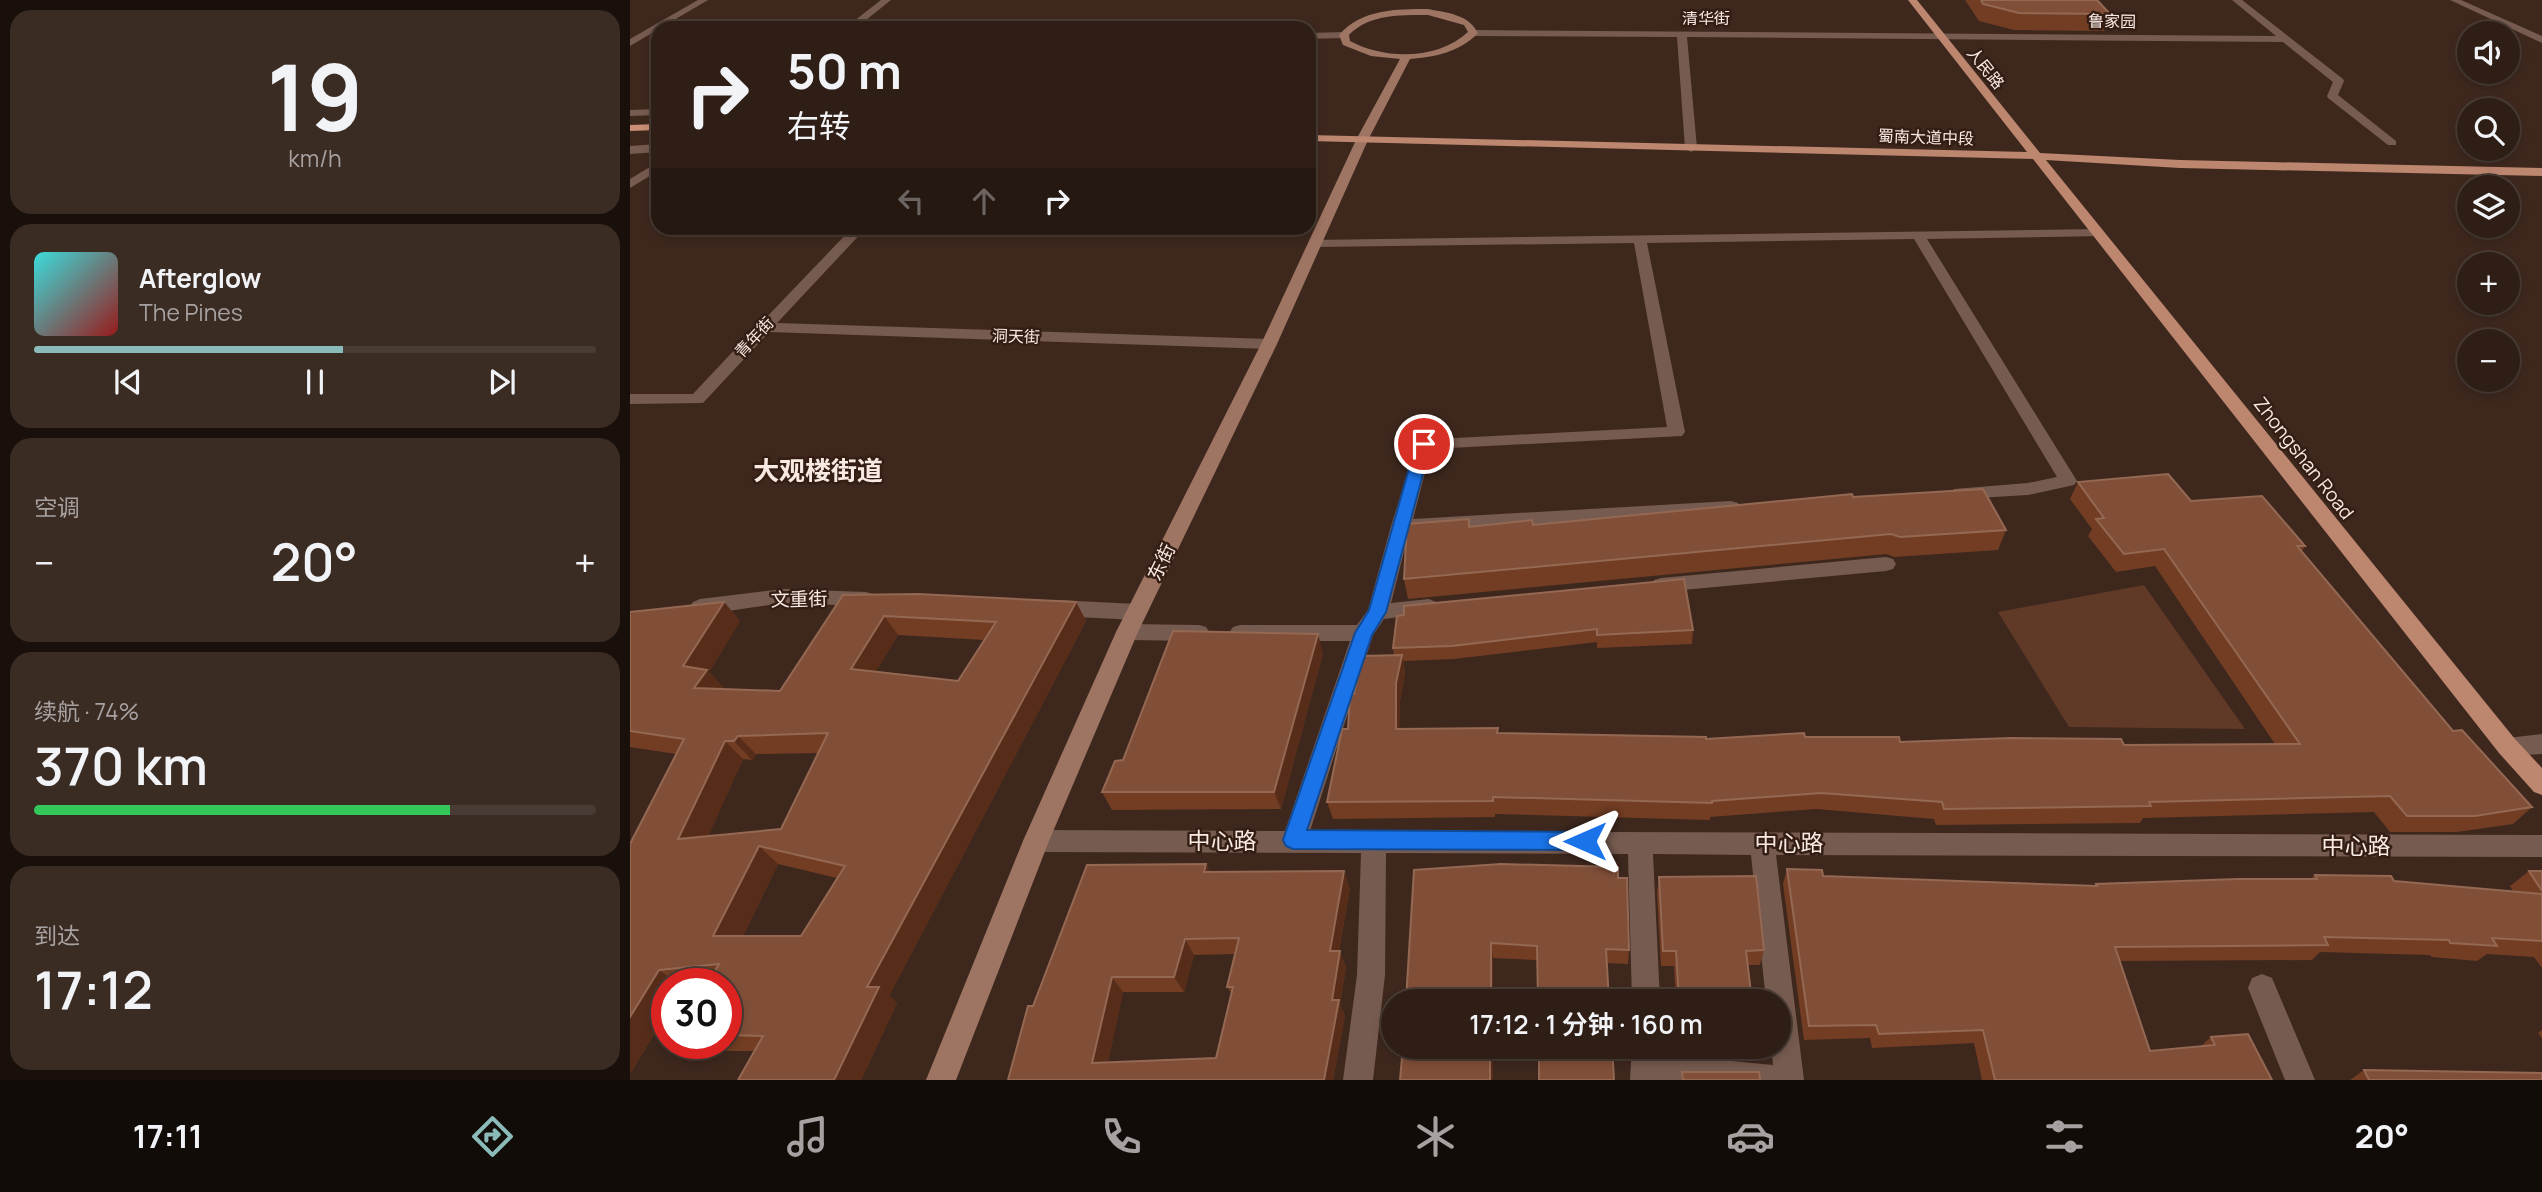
<!DOCTYPE html>
<html lang="zh">
<head>
<meta charset="utf-8">
<style>
	body { margin:0; font-family:Manrope,"Noto Sans SC",sans-serif; background:#3a2b23; color:#f1f3f6; height:100vh; display:flex; flex-direction:column; font-size:26px; white-space:nowrap }
	* { box-sizing:border-box; margin:0 }
	p { font-size:23px; color:#a7a2a1 }
	.icon { flex:none; width:38px; height:38px; fill:none; stroke:currentColor; stroke-width:2; stroke-linecap:round; stroke-linejoin:round }
	.map { position:relative; flex:1; overflow:hidden }
	.panel { display:flex; flex-direction:column; gap:10px; padding:10px; background:#19100c; width:630px }
	.panel>* { flex:none }
	.banner { position:absolute; left:21px; top:21px; width:665px; height:214px; border-radius:21px; box-shadow:0 4px 10px #0003,0 0 0 2px #493c35; background:#2e1e16; color:#f1f3f6; overflow:hidden }
	.controls { position:absolute; left:1827px; top:21px; display:grid; gap:14px }
	.controls a { display:grid; place-items:center; width:63px; height:63px; border-radius:50%; background:#2e1e16; box-shadow:0 4px 10px #0003,0 0 0 2px #493c35; font-size:35px }
	.speed { position:absolute; left:21px; top:968px; display:flex; gap:14px; font-size:35px; font-weight:700; text-align:center }
	.speed>* { display:grid; place-content:center; width:91px; height:91px; border-radius:50%; background:#2e1e16; box-shadow:0 4px 10px #0003,0 0 0 2px #493c35; line-height:1 }
	.speed .limit { border:10px solid #d22; background:#fff; color:#111 }
	.pin { position:absolute; display:grid; place-items:center; width:60px; height:60px; color:#fff; margin:-30px; border:4px solid #fff; border-radius:50%; box-shadow:0 2px 7px #0007 }
	.me { position:absolute; width:77px; margin:-38px; rotate:270deg; stroke-linejoin:round; filter:drop-shadow(0 0 5px #0008) }
	.turn { display:flex; align-items:center; gap:24px; height:147px; padding:0 21px; font-size:32px }
	.turn .icon { width:91px; height:91px; stroke-width:2.5 }
	.turn b { display:block; font-size:49px; line-height:60px }
	.lanes { display:flex; align-items:center; height:66px; padding:0 21px; background:#0003; justify-content:center; gap:35px; direction:ltr }
	.lanes .off { opacity:.35 }
	.big { font-size:52px; font-weight:600; line-height:1.1 }
	.panel .widget { flex:1; display:flex; flex-direction:column; justify-content:center; gap:10px; min-width:0; padding:0 24px; border-radius:21px; background:#3a2b23 }
	.panel .dial { align-items:center; gap:0 }
	.dial b { font-size:91px; line-height:1 }
	.song { display:flex; align-items:center; gap:21px }
	.cover { width:84px; height:84px; border-radius:10px; background:linear-gradient(135deg,hsl(180 70% 55%),hsl(0 70% 35%)) }
	.played { height:7px; border-radius:4px; background:linear-gradient(90deg,#8bbbb9 55%,#493c35 55%) }
	.keys { display:flex; justify-content:space-around; direction:ltr }
	.heat { display:flex; justify-content:space-between; align-items:center; font-size:38px; direction:ltr }
	.charge { height:10px; border-radius:5px; background:linear-gradient(90deg,#34c759 74%,#493c35 0) }
	.trip { position:absolute; left:751px; top:989px; width:410px; height:70px; border-radius:35px; background:#2e1e16; box-shadow:0 4px 10px #0003,0 0 0 2px #493c35; font-weight:600; line-height:70px; text-align:center }
	.menu { display:flex; height:112px; justify-content:space-around; align-items:center; background:#120c09; color:#a7a2a1 }
	.menu .icon { width:49px; height:49px }
	.menu .current { color:#8bbbb9 }
	.menu b { font-size:32px; color:#f1f3f6 }
	main { display:flex; flex:1; min-height:0 }
	.map>svg:first-child { display:block }
	.green { fill:#613927 }
	.lines { fill:none; stroke-linecap:round; stroke-linejoin:round }
	.minor { fill:#765b50; fill-rule:evenodd }
	.tertiary { fill:#765b50; fill-rule:evenodd }
	.secondary { fill:#9e7462; fill-rule:evenodd }
	.primary { fill:#bd866f; fill-rule:evenodd }
	.trunk { fill:#cb8e75; fill-rule:evenodd }
	.wall { fill:#723d23; fill-rule:evenodd }
	.shaded-wall { fill:#572d19 }
	.building { fill:#814f38; stroke:#946853; stroke-width:2; fill-rule:evenodd }
	.route { fill:#1a73e8; stroke:#114b97; stroke-width:2 }
	.labels { text-anchor:middle; dominant-baseline:central; stroke-width:5; stroke-linejoin:round; paint-order:stroke }
	.far-street-label { font-size:16px; fill:#f9e9e3; stroke:#341e14 }
	.street-label { font-size:19px; fill:#f9e9e3; stroke:#341e14 }
	.near-street-label { font-size:23px; fill:#f9e9e3; stroke:#341e14 }
	.district-label { font-size:26px; font-weight:bold; fill:#f9e9e3; stroke:#341e14 }
</style>
</head>
<body>
<main>
<section class="panel">
<div class="widget dial"><b>19</b><p>km/h</p></div>
<div class="widget">
<div class="song"><i class="cover"></i><div><b>Afterglow</b><p>The Pines</p></div></div>
<div class="played"></div>
<div class="keys"><svg class="icon" aria-label="previous" viewBox="0 0 24 24"><path d="M18 5L8 12l10 7zM5 5v14"/></svg><svg class="icon" aria-label="pause" viewBox="0 0 24 24"><path d="M8 5v14M16 5v14"/></svg><svg class="icon" aria-label="next" viewBox="0 0 24 24"><path d="M6 5l10 7-10 7zM19 5v14"/></svg></div>
</div>
<div class="widget"><p>空调</p>
<div class="heat"><a>−</a><b class="big">20°</b><a>+</a></div>
</div>
<div class="widget"><p>续航 · 74%</p><b class="big">370 km</b><div class="charge"></div></div>
<div class="widget"><p>到达</p><b class="big">17:12</b></div>
</section>
<div class="map">
<svg width="1912" height="1080" viewBox="0 0 1912 1080">
	<rect width="100%" height="100%" fill="#3e281e"/>
	<path class="green" d="M1514 585 1615 729 1439 727 1368 612Z"/>
	<g class="lines">
		<path class="minor" d="M68 0H78L0 46V39Z
			M251 0H261L226 28H215Z
			M1602 0H1612L1713 79 1714 81 1708 95 1766 141V145H1758L1698 98 1697 96 1703 82 1653 42 1057 37 1067 148 1061 152 1055 148 1047 37 843 36 838 33 843 30 1646 36Z
			M1820 0H1831L1912 36V43Z
			M679 33 714 32 719 35 714 38 679 39Z
			M28 162V171L0 188V179Z
			M222 228H236L147 323 639 339 647 344 639 349 139 332 73 403 0 404V394H63L125 328 127 324 131 323Z
			M1468 229 1473 230V236L1297 239 1447 481 1444 485 1398 495 1330 499 1324 497 1321 493 1324 489 1398 483 1427 477 1284 239 1017 243 1055 432 1052 436 801 449 783 519 1101 501 1108 503 1110 507 1108 511 1101 513 779 532 761 603 799 599 806 602 809 607 806 612 754 619 743 635 680 831 1912 835V857L1146 855 1174 1080H1000L1002 1046H1030V1054L1143 1065 1141 1046H1148V1001H1136L1121 855 1023 854 1030 1001H1002L998 854 756 853 755 975 743 1080H713L727 975 731 853 406 852 397 849 393 841 397 833 406 830 655 831 720 641H610L603 639 599 633 603 627 610 625H727L738 610 761 526 788 440 1037 427 1004 243 686 247 681 246V240Z
			M1256 557 1263 559 1266 564 1263 569 1256 571 1031 592 1024 590 1021 585 1024 580 1031 578Z
			M153 589 236 592 243 594 246 599 243 604 236 606 153 603 70 615 63 612 60 607 63 602 70 599Z
			M426 600 507 604 514 607 517 612 514 617 507 620 426 616 419 613 416 608 419 603Z
			M497 624 569 625 576 627 580 633 576 639 569 641 497 640 490 638 486 632 490 626Z
			M1912 734V754L1877 756 1869 753 1865 746 1869 739Z
			M1632 974 1642 978 1685 1080H1655L1618 988 1622 978Z"/>
		<path class="tertiary" d="M28 109V115L0 116V110Z
			M28 144V152L0 154V146Z"/>
		<path class="secondary" d="M798 9C818 13 838 14 848 33 830 52 805 57 780 59L738 140 647 344 508 632 419 841 326 1080H296L393 841 486 632 631 344 726 140 770 59 741 56 713 45 709 35C731 9 767 9 798 9ZM798 15 834 25 838 32C808 60 755 60 720 41L719 35C739 14 770 15 798 15Z"/>
		<path class="primary" d="M1278 0H1287L1410 153 1550 160 1912 168V176L1550 168 1416 160 1885 739 1912 768V795L1904 792 1869 753 1403 159 679 141V135L1397 152Z"/>
		<path class="trunk" d="M28 124V130L0 131V125Z"/>
	</g>
	<path class="wall" d="M1335 0H1467L1480 14 1474 31 1384 30 1349 21Z
		M1448 482 1561 501 1675 546 1672 551 1823 731 1902 807 1883 824 1827 832H1760L1744 812 1513 818 1510 823 1306 825 1304 819 1186 809 1080 817V820L865 814V817L703 819 697 802 718 729 724 694 764 656 763 648 767 616 1063 630 1062 644 967 648V642L824 659 773 661 775 673 770 701 769 729 868 734 1076 739 1175 737 1270 742 1494 745 1645 744 1525 566 1486 572 1458 536 1462 529 1440 499Z
		M1223 497 1376 530 1368 550 1264 557 1256 554 778 599 774 579 839 519 840 527 903 525Z
		M213 595 446 602 456 621 259 996 267 1003 231 1080H108L124 1051H69L57 1043H96V984H37V1013L0 1074V844L46 754 0 747V612L94 602 110 621 79 672 95 689 150 691ZM268 635 355 640 328 681 246 671ZM189 753 151 829 78 836 113 759 122 760 126 754ZM148 864 207 878 171 936H113Z
		M693 653 651 809 482 810 472 792 493 760Z
		M576 864 580 872 720 888 709 951 716 967 710 1004 715 1016 703 1080H378L403 1006ZM605 954 597 987 602 994 586 1058 478 1062 493 992H554L564 955Z
		M1157 869 1193 876 1464 886 1466 884 1680 879 1685 875 1883 891 1880 886 1899 871H1912V968L1904 957 1857 954 1847 961 1802 957 1800 955 1690 952 1682 960 1489 961 1520 1051 1571 1046 1581 1037 1642 1080H1352L1344 1043 1242 1048 1240 1038 1174 1040 1153 884Z
		M784 870 988 878 999 950 998 964 863 958V1001H776Z
		M1029 877 1134 950 1130 965H1118L1122 1001H1046L1044 966H1031L1027 892Z
		M1912 1030V1038L1908 1033Z
		M1049 1046H1127V1047L1123 1060 1049 1053Z
		M1734 1070 1912 1080H1720Z"/>
	<path class="shaded-wall" d="M94 602 110 621 79 672 95 689 64 688 53 666Z
		M446 602 456 621 259 996 267 1003 231 1080H204L237 987Z
		M254 616 268 635 236 688 221 669Z
		M688 634 693 653 651 809 644 792Z
		M772 655 775 673 770 701 769 746 766 729V683Z
		M108 736 126 754 122 760 104 741Z
		M95 741 113 759 69 857 48 839Z
		M129 846 148 864 105 953 83 936Z
		M576 864 584 881 574 872Z
		M714 871 720 888 706 967 700 951Z
		M555 939 564 955 554 992 544 977Z
		M861 943 863 958V1001H861Z
		M710 951 716 967 710 1004 715 1016 703 1080H694L702 1000Z
		M29 970 49 984H37V1013L0 1074V1017Z
		M482 977 493 992 475 1077 462 1063Z
		M860 1046H863V1080H860Z"/>
	<path class="building" d="M1351 0H1467L1480 14 1389 13 1353 4Z
		M1538 474 1561 501 1632 496 1675 546H1667L1823 731 1832 730 1902 807 1845 816H1777L1760 796 1519 802 1521 806 1314 809 1312 802 1191 793 1082 801V803L863 797V801L697 802 712 729H718L720 694H724L732 656 772 655 766 683V729L868 728 867 733 1076 737V739L1174 733 1175 737H1269L1270 742 1381 738 1491 739 1494 745 1670 744 1534 549 1494 554 1466 519 1474 518 1448 482Z
		M1353 489 1376 530 1270 537 1261 534 774 579 777 524 839 519V527L902 520 903 525 1222 494 1223 497Z
		M1054 579 1063 630 967 635V629L822 646 763 648 767 616 774 615V606Z
		M288 594 446 602 237 987H249L204 1080H108L133 1036 96 1035V984H77L89 964 29 970 0 1017V844L54 739 0 731V612L94 602 53 666 77 670 64 688 150 691 213 595ZM254 616 366 622 328 681 221 669ZM198 733 151 829 48 839 95 741H104L108 736ZM129 846 215 866 171 936H83Z
		M543 631 688 634 644 792H472L485 761 493 760Z
		M576 864 574 872 714 871 700 951H710L702 1000H709L694 1080H378L398 1006H403L457 865ZM609 938 597 987H603L586 1058 462 1063 482 977H544L555 939Z
		M871 864 988 867V878H997L999 950 976 949 979 1001H908L907 946 861 943V1001H776L784 870Z
		M1157 869 1192 870 1193 876 1467 886 1466 884 1608 879H1687L1685 875 1761 876 1764 881 1912 894V941L1862 938 1867 946 1820 943 1819 940 1694 937 1698 945 1485 947 1520 1051 1585 1045 1581 1037 1618 1034 1642 1080H1365L1353 1030 1249 1034 1246 1025 1179 1026Z
		M1899 871H1912V891Z
		M1126 876 1134 950 1116 951 1122 1001H1049L1046 951H1033L1029 877Z
		M773 1046H860V1080H770Z
		M909 1046H982L984 1080H909Z
		M1734 1070 1912 1073V1080H1739Z
		M1052 1072H1129L1130 1080H1053Z"/>
	<path class="route" d="M794 440 801 444 756 612 742 635 677 830 955 832 963 834 966 841 963 848 955 850 663 849 656 846 653 840 725 633 739 610 786 444Z"/>
	<g class="labels">
		<g class="far-street-label">
			<text x="1076" y="18">清华街</text>
			<text transform="translate(1482 21) rotate(1)">鲁家园</text>
			<text transform="translate(1356 68) rotate(51)">人民路</text>
			<text transform="translate(1296 137) rotate(2)">蜀南大道中段</text>
			<text transform="translate(386 336) rotate(2)">洞天街</text>
			<text transform="translate(124 337) rotate(-47)">青年街</text>
		</g>
		<g class="street-label">
			<text transform="translate(1674 458) rotate(52)">Zhongshan Road</text>
			<text transform="translate(531 562) rotate(-64)">东街</text>
			<text transform="translate(169 599) rotate(-1)">文重街</text>
		</g>
		<g class="near-street-label">
			<text x="592" y="840">中心路</text>
			<text x="1159" y="842">中心路</text>
			<text x="1726" y="845">中心路</text>
		</g>
		<g class="district-label">
			<text x="188" y="470">大观楼街道</text>
		</g>
	</g>
</svg>
<div class="controls">
<a><svg class="icon" aria-label="sound" viewBox="0 0 24 24"><path d="M4 9h4l5-4v14l-5-4H4zM17 9q2 3 0 6"/></svg></a>
<a><svg class="icon" aria-label="search" viewBox="0 0 24 24"><circle cx="10" cy="10" r="6"/><path d="M15 15l6 6"/></svg></a>
<a><svg class="icon" aria-label="layers" viewBox="0 0 24 24"><path d="M12 4l9 5-9 5-9-5zM3 14l9 5 9-5"/></svg></a>
<a>+</a>
<a>−</a>
</div>
<div class="speed"><div class="limit">30</div></div>
<div class="pin" style="left:794px;top:444px;background:#d93025"><svg class="icon" aria-label="arrive" viewBox="0 0 24 24"><path d="M6 21V4h12l-3 4 3 4H6"/></svg></div>
<svg class="me" style="left:955px;top:841px" viewBox="-20 -20 40 40"><path d="M0-17L14 15 0 8-14 15z" fill="#1a73e8" stroke="#fff" stroke-width="4"/></svg>
<div class="trip">17:12 · 1 分钟 · 160 m</div>
<div class="banner">
<div class="turn"><svg class="icon" aria-label="right" viewBox="0 0 24 24"><path d="M7 20v-9h11M14 6l5 5-5 5"/></svg><div><b>50 m</b>右转</div></div>
<div class="lanes"><svg class="icon off" aria-label="left" viewBox="0 0 24 24"><path d="M17 20v-9H6M10 6l-5 5 5 5"/></svg><svg class="icon off" aria-label="ahead" viewBox="0 0 24 24"><path d="M12 20V5M6 11l6-6 6 6"/></svg><svg class="icon" aria-label="right" viewBox="0 0 24 24"><path d="M7 20v-9h11M14 6l5 5-5 5"/></svg></div>
</div>
</div>
</main>
<nav class="menu">
<b>17:11</b>
<svg class="icon current" aria-label="directions" viewBox="0 0 24 24"><path d="M12 3l9 9-9 9-9-9zM9 14v-3h6M13 9l2 2-2 2"/></svg>
<svg class="icon" aria-label="music" viewBox="0 0 24 24"><path d="M9 18V5l10-2v13"/><circle cx="6" cy="18" r="3"/><circle cx="16" cy="16" r="3"/></svg>
<svg class="icon" aria-label="phone" viewBox="0 0 24 24"><path d="M5 4h4l2 5-3 2q2 4 5 5l2-3 5 2v4C11 20 4 13 5 4z"/></svg>
<svg class="icon" aria-label="climate" viewBox="0 0 24 24"><path d="M12 3v18M4 7l16 10M4 17L20 7"/></svg>
<svg class="icon" aria-label="car" viewBox="0 0 24 24"><path d="M5 17H2v-5l4-1 3-4h7l3 4 3 1v5h-3M9 17h6M6 11h13"/><circle cx="7" cy="17" r="2"/><circle cx="17" cy="17" r="2"/></svg>
<svg class="icon" aria-label="filters" viewBox="0 0 24 24"><path d="M4 7h16M4 17h16"/><circle cx="9" cy="7" r="2"/><circle cx="15" cy="17" r="2"/></svg>
<b>20°</b>
</nav>
</body>
</html>
